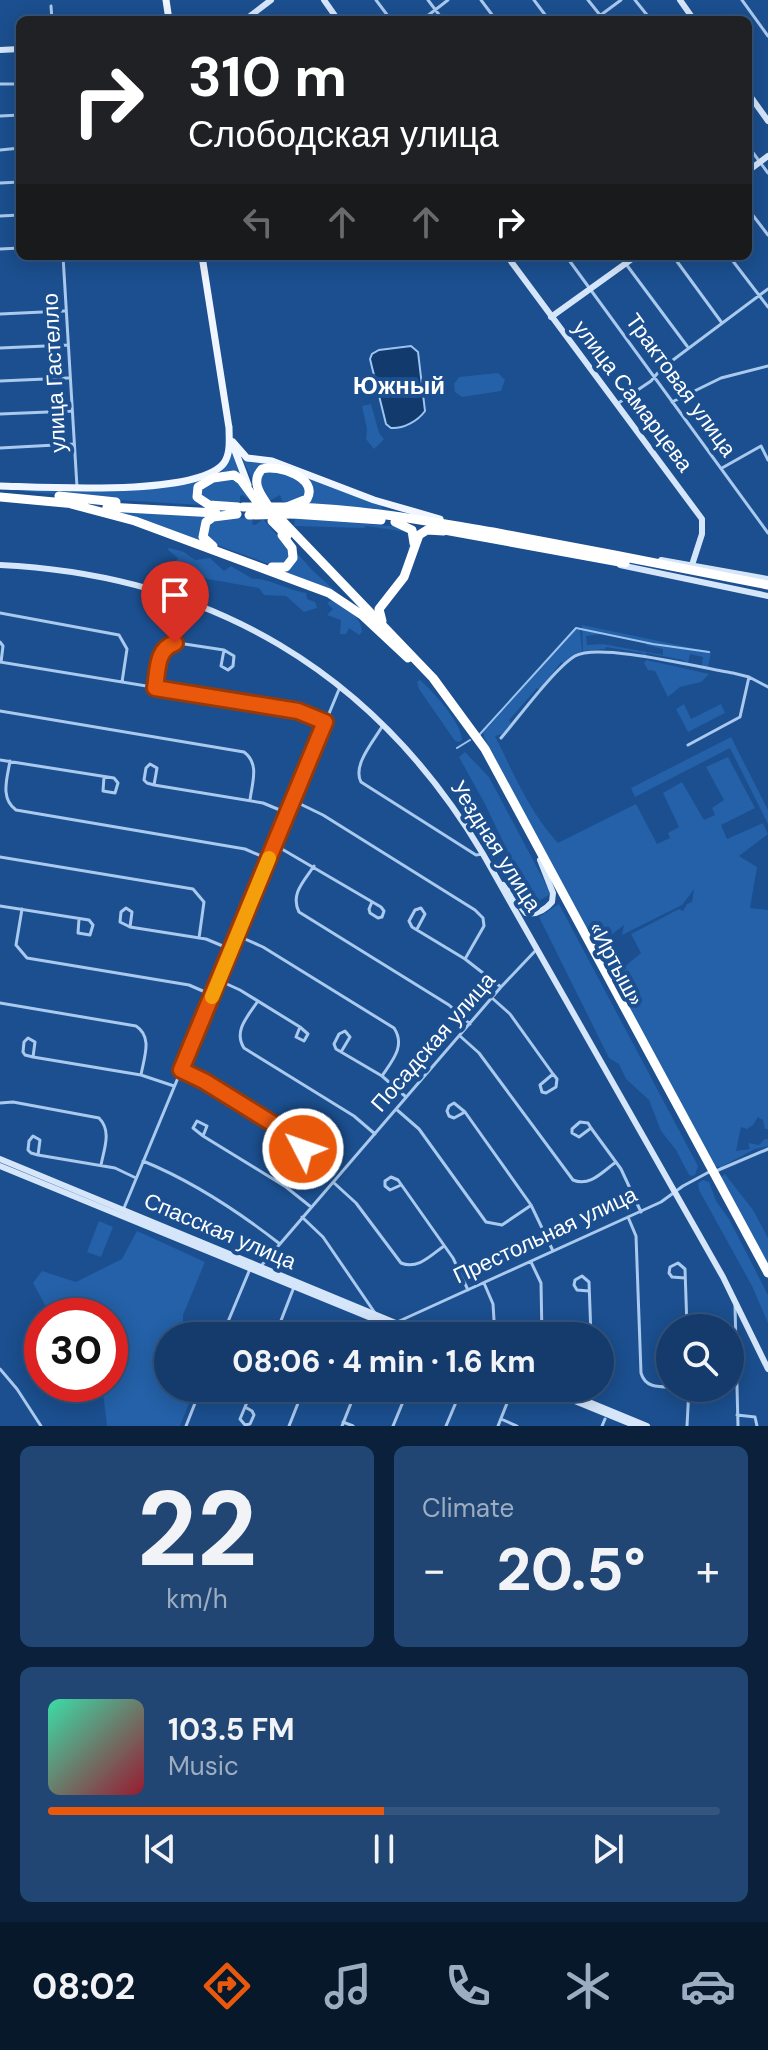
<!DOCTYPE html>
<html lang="en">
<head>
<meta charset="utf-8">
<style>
	body { margin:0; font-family:"DM Sans",sans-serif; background:#214673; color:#f1f3f6; height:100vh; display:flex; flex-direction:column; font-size:30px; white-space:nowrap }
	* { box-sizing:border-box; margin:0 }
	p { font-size:26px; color:#9dadc1 }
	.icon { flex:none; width:44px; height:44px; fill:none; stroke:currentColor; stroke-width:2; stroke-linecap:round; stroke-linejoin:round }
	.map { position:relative; height:1426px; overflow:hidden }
	.sheet { display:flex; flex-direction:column; gap:20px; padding:20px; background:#0b203b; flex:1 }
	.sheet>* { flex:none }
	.guide { position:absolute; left:16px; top:16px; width:736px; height:244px; border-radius:12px; box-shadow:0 4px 20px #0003,0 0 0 2px #33557e; background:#202124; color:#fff; overflow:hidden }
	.controls { position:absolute; left:656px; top:1314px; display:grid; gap:16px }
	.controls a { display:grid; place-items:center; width:88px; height:88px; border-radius:50%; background:#143b6b; box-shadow:0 4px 20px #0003,0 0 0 2px #33557e; font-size:40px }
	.speed { position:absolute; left:24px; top:1298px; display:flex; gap:16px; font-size:40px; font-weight:700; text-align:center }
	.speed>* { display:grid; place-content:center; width:104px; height:104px; border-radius:50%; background:#143b6b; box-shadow:0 4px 20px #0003,0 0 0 2px #33557e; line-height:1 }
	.speed .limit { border:12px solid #d22; background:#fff; color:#111 }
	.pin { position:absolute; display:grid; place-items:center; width:68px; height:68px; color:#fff; margin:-82px -34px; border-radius:50% 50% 50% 0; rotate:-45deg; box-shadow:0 0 8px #0007 }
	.pin .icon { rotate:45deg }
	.me { position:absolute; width:88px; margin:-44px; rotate:311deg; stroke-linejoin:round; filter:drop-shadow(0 0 6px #0008) }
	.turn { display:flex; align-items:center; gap:28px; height:168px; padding:0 40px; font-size:36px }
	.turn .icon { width:104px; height:104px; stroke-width:2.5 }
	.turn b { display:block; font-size:56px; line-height:68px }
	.lanes { display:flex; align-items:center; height:76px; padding:0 40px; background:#0003; justify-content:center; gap:40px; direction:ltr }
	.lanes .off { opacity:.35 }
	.big { font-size:60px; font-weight:800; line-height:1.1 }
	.sheet .card { flex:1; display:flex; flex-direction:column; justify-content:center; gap:12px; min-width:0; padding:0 28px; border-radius:12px; background:#214673 }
	.sheet .dial { align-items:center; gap:0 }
	.dial b { font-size:104px; line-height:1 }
	.song { display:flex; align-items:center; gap:24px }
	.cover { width:96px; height:96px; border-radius:12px; background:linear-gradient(135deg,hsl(160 70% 55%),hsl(350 70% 35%)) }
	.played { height:8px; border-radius:4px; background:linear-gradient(90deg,#ea580c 50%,#33557e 50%) }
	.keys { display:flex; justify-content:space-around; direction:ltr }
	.heat { display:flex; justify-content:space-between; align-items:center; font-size:44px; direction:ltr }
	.sheet .tiles { flex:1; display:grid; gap:20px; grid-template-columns:1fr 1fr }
	.card:last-child { grid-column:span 2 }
	.trip { position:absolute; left:154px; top:1322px; width:460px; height:80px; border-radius:40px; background:#143b6b; box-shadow:0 4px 20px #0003,0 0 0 2px #33557e; font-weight:800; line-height:80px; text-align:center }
	.menu { display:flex; height:128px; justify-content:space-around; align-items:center; background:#08182b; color:#9dadc1 }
	.menu .icon { width:56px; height:56px }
	.menu .on { color:#ea580c }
	.menu b { font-size:36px; color:#f1f3f6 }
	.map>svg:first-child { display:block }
	.green { fill:#2461a8; fill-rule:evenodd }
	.water { fill:#123a6d; stroke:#9cc4f0; stroke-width:2 }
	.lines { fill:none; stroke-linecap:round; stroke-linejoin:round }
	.stream { stroke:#9cc4f0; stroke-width:2 }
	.street { stroke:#a9c9ee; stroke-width:3 }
	.secondary { stroke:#d6e6fa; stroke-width:6 }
	.primary { stroke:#f0f6ff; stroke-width:7 }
	.highway { stroke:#fff; stroke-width:9 }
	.highway-bridge { stroke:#fff; stroke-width:9 }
	.route-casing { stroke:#983908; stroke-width:20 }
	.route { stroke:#ea580c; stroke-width:14 }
	.slow { stroke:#f59e0b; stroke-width:14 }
	.labels { text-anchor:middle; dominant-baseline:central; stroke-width:8; stroke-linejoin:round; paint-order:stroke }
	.street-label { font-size:22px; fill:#fff; stroke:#1b4f8f }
	.neighbourhood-label { font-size:24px; font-weight:bold; fill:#fff; stroke:#1b4f8f }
</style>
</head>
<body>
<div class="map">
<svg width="768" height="1426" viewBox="0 0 768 1426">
	<rect width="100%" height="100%" fill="#1b4f8f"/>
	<path class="green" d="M498 373 505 380 501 391 462 397 455 392 454 384 459 377Z
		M371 404 379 433 384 439 374 449 366 439 367 429 362 406Z
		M230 448 243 479 227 471 200 481 202 505 117 500 0 489 147 490 183 484 222 471Z
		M241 456 268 462 382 506V508L420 517 303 504 311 485 267 465 254 483Z
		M270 468 302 480 308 490 300 501 283 502 280 495 269 501 259 486 257 477Z
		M226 476 239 483 250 500 242 495 240 496V503L215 504 200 498 201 486Z
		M103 510 210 516 204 543Z
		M220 517 253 518 252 524 255 525 263 519 289 549V561L277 567 214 544 204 533 206 526Z
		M295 518 402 527 408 530 412 543 407 556 409 543 407 532 366 526 364 528 294 526Z
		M170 548 184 552 195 560 210 558 224 571 231 566 253 579C265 577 291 591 306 593L307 599 315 602 317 608 304 612 286 596 264 595 259 588 207 579 190 570 178 568 174 564 178 558 167 549Z
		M297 553 313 571 343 598 277 571Z
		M332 600C345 606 362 617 362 632L359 635 349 628 346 634H340L341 620 327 615 333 609 327 603Z
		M582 625 711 652 708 667 702 666 703 657 690 654 688 664 683 660 646 653 645 656 642 653 606 647 605 649 583 651ZM602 634 646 643V645L663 649V655L603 644 587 645 586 636Z
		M575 630H580L582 651 564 664 561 662 540 690 537 688 509 720 511 724 502 734 495 736C514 774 529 811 558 843L636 804 657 844 670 838 668 833 679 827 663 793 682 782 704 820 715 815 712 808 724 800 706 767 728 757 755 808 721 825 727 839 763 823 768 834 739 856 757 867 750 908 768 910V1129H765L763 1120 758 1117 753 1125 747 1129 741 1127 736 1151 750 1149 748 1143 759 1145 765 1139H768V1146L755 1149 721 1167 715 1166 597 951 610 948 623 968 641 953 631 934 679 909 683 911 687 904 692 902 694 889 682 905 622 935 624 925 606 939 608 943 596 948 484 737 483 728 488 727Z
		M646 660 709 674 701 682 680 687 668 697 655 671 648 670 644 663Z
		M420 680C432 690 462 723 462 740L459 742 455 741 419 689 417 682Z
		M684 704 691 719 721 704 725 713 688 732 676 709Z
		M731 737 768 810V824L730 748 635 797 631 788Z
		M465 752 489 777 551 894 533 904 485 804 459 757Z
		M559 904 698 1166 695 1175 691 1176 688 1173 676 1150 661 1131 649 1100 626 1079 619 1064 609 1058 539 917Z
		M725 1174 753 1210 768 1238V1266L721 1177Z
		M703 1180 709 1182 716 1201 729 1219 768 1295V1323L752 1286 699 1190 698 1183Z
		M99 1221 113 1227 101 1257 87 1252Z
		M137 1231 205 1262 183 1315V1326L199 1336H168V1388H195L180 1426H107L102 1384H110V1316H51L33 1283 42 1271 76 1282 122 1259Z"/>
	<path class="water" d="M411 346 418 352 425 411C418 421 403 429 391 428L386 424 370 359 372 354 379 350Z"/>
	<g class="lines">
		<path class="stream" d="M480 734 576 628 653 644 709 652
			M457 748 470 740"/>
		<path class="street" d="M376 0 391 20
			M428 0 443 20
			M481 0 496 20
			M534 0 549 20
			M588 0 604 20
			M635 0 651 20
			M742 0 768 36
			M51 6 52 20
			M422 20 448 0
			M594 20 621 0
			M0 84H20
			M0 116 20 115
			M748 146 768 173
			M0 150 20 148
			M0 183 20 182
			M748 209 768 235
			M0 216 20 215
			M0 249 20 248
			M63 256 77 487
			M566 256 768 533
			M620 256 687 346
			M673 256 722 323
			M729 256 768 307
			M0 314 64 311
			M0 348 68 345
			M0 381 68 378
			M672 402 721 378 768 366
			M617 404 651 381 661 369 768 289
			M0 414 72 411
			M0 448 74 444
			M722 468 761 446 768 460
			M0 613 119 635 127 649 122 682
			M0 642 3 646 1 662
			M0 662 298 711 325 722
			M155 688 160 655 169 645 178 643 224 650 221 666 228 670 233 666 234 656 224 650
			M0 711 244 752C260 764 252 783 250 800
			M383 725C374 741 352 765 361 782L476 855 483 854
			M501 738C519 717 554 669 575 656 598 642 702 668 733 673L749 677 768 687
			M688 745 740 717 749 677
			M0 760 114 778 118 783 115 793 103 791 104 777
			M10 761C7 779 0 798 16 810L245 849 268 859
			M154 785 147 783 144 780 146 768 150 764 157 768 154 785 263 803 287 813
			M292 800 323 815 475 910 483 918 484 926 465 959
			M275 845 381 907 384 911 382 917 378 918 370 913 369 909 372 902
			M0 857 193 889 204 902 199 938
			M314 866C304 881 290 894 299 912L449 1005 470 1024
			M0 906 89 920 93 925 90 935 78 933 79 919
			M22 909 16 945 27 958 189 985 212 995
			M130 927 120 922 121 912 126 908 132 912 130 927 206 939 230 949
			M417 929 425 914 421 908 415 910 409 921 412 927 465 959 501 987
			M236 935 263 947 394 1028C406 1046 392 1061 382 1076
			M218 980 240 990 300 1027 296 1037 304 1041 308 1034 300 1027
			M492 998 510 1014 553 1074 557 1079 556 1087 546 1093 542 1092 540 1085 553 1074
			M258 1001C248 1016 233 1031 244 1048L354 1116 375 1134
			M0 1003 136 1026C153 1037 144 1057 141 1075
			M460 1036 479 1053 573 1180C590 1187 602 1172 616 1162
			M341 1052 350 1037 345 1031 339 1034 334 1044 336 1049 382 1076 406 1097
			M33 1057 25 1055 23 1052 24 1042 28 1038 35 1042 33 1057 141 1075 174 1086
			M181 1070 204 1081 299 1140C309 1158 295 1171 286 1187
			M0 1103 13 1102 99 1118C112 1131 104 1149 101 1165
			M396 1109 419 1129 486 1222 502 1225 530 1206
			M465 1112 454 1103 449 1106 447 1111 449 1116 454 1118 465 1112 531 1205 553 1251
			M591 1128 579 1137 572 1133V1129L580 1122 588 1123 591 1128 621 1169 641 1212
			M203 1136 193 1128 197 1121 207 1126 203 1136 286 1187 311 1207
			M38 1155 31 1153 28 1150 29 1141 33 1136 40 1140 38 1155 115 1168 136 1178
			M143 1161C192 1181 239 1212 280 1244
			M716 1171 768 1149
			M333 1182 356 1203 401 1263C418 1270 431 1255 444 1246
			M401 1185 390 1190 385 1186V1181L391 1177 398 1180 453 1258 468 1290
			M124 1208 340 687
			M302 1217 323 1237 375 1313
			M628 1217 636 1236 641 1373C645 1387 657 1387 670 1387
			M531 1262 541 1283 542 1336
			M261 1266 501 987 537 949
			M685 1278 672 1277 669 1273 670 1267 678 1263 685 1269 687 1328
			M484 1283 493 1304 495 1336
			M589 1291 577 1290 574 1285 575 1280 582 1276 589 1282 591 1336
			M735 1306 738 1426
			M395 1323 661 1202 683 1186 709 1172
			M278 1328 298 1336
			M222 1336 250 1269
			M275 1336 294 1287
			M379 1336 385 1324
			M0 1369 17 1389 41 1426
			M583 1400 588 1388
			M245 1407 252 1411 254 1415 250 1424 245 1425 240 1419 253 1388
			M737 1415 755 1417 757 1426
			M501 1419 517 1426
			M343 1422 353 1426
			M186 1426 201 1388
			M289 1426 304 1388
			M342 1426 357 1388
			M393 1426 405 1397V1388
			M446 1426 462 1388
			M498 1426 513 1388
			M602 1426 605 1419
			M687 1426 689 1388"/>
		<path class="secondary" d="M324 0 338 20
			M680 0 694 20
			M245 20 271 0
			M0 50 20 49
			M748 93 768 121
			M748 171 768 156
			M507 256 702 519V534L692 565
			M551 317 636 256
			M661 560 768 579
			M0 565C210 575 375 672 483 854L723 1277 768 1369
			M620 565 768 596
			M503 885 526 913C536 915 545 910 552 902L553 893 540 860
			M0 1159 427 1336
			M0 1166 415 1336
			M543 1388 636 1426
			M555 1388 647 1426"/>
		<path class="primary" d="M166 0 169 20
			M202 256 229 428
			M233 442 247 458 272 461 374 500 440 519
			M234 448 248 485
			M0 486C43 487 198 497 224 463 231 453 229 438 229 427"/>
		<path class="highway" d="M59 496 116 502
			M0 497 76 504
			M71 504 135 521 329 593 362 615 408 658
			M107 507 216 513
			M238 507 209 505 197 497 198 487 213 478 234 475 241 480 263 510
			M287 507 307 499C319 478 278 464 262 469 250 482 261 495 269 507L433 678 485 749 768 1273
			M294 507C362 509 427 521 493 532 585 549 676 567 768 585
			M293 514 381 520
			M272 521 287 536
			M395 522 412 530 414 543
			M439 529 625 563
			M213 546 203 537 206 522 213 517 237 514
			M272 567H286L293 558 292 548 282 535
			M382 621 379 609 404 577 419 535 427 530 444 531"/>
		<path class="highway-bridge" d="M243 507H287
			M249 515 293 514"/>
	</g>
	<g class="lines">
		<defs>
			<path id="route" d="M175 643C156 649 158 670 155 688L298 711 325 722 181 1070 204 1081 296 1138 303 1149"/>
		</defs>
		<use href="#route" class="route-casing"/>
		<use href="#route" class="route"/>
		<path class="slow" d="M212 997 269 858"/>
	</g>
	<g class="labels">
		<g class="street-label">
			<text transform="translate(54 373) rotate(-93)">улица Гастелло</text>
			<text transform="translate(681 385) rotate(54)">Трактовая улица</text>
			<text transform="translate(633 396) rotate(53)">улица Самарцева</text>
			<text transform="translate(496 846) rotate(58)">Уездная улица</text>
			<text transform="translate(616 964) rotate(62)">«Иртыш»</text>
			<text transform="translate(433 1042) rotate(-49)">Посадская улица</text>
			<text transform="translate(220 1231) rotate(23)">Спасская улица</text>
			<text transform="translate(545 1235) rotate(-25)">Престольная улица</text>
		</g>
		<g class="neighbourhood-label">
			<text x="399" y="385">Южный</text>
		</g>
	</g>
</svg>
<div class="controls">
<a><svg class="icon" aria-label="search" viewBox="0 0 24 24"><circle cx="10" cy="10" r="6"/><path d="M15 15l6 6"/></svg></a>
</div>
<div class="speed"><div class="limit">30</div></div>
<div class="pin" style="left:175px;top:643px;background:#d93025"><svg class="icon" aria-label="arrive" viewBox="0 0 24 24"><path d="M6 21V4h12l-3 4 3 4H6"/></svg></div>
<svg class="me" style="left:303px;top:1149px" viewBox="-20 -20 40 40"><circle r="17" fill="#ea580c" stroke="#fff" stroke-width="3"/><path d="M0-11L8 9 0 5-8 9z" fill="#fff"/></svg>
<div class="trip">08:06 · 4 min · 1.6 km</div>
<div class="guide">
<div class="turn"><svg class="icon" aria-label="right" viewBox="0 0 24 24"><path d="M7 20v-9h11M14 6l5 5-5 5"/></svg><div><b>310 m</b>Слободская улица</div></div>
<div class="lanes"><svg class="icon off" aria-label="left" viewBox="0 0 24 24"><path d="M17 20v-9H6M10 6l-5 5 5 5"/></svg><svg class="icon off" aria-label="ahead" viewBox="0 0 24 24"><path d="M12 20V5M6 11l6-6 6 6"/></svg><svg class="icon off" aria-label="ahead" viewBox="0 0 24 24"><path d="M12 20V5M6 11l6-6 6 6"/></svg><svg class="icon" aria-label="right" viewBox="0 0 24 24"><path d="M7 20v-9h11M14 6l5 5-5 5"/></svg></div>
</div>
</div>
<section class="sheet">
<div class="tiles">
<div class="card dial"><b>22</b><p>km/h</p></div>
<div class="card"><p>Climate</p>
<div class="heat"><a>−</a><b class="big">20.5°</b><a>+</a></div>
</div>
<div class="card">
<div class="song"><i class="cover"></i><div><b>103.5 FM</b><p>Music</p></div></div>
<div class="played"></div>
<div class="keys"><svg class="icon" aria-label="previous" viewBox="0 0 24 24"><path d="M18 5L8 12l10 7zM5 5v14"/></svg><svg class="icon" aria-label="pause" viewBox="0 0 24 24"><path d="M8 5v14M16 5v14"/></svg><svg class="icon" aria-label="next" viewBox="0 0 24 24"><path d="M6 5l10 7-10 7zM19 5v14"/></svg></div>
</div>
</div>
</section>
<nav class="menu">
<b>08:02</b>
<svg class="icon on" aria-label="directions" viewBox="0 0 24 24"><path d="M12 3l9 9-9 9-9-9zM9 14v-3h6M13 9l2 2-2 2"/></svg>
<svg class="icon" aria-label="music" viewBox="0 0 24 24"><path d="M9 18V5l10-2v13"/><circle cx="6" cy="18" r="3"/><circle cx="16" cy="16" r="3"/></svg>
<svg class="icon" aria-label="phone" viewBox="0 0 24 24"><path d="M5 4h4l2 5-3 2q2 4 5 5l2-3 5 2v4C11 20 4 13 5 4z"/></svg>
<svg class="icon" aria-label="climate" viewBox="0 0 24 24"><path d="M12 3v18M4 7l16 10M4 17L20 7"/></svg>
<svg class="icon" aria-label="car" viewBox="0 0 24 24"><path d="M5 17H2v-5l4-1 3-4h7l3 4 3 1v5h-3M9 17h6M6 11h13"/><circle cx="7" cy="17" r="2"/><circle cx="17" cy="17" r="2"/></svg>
</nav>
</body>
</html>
